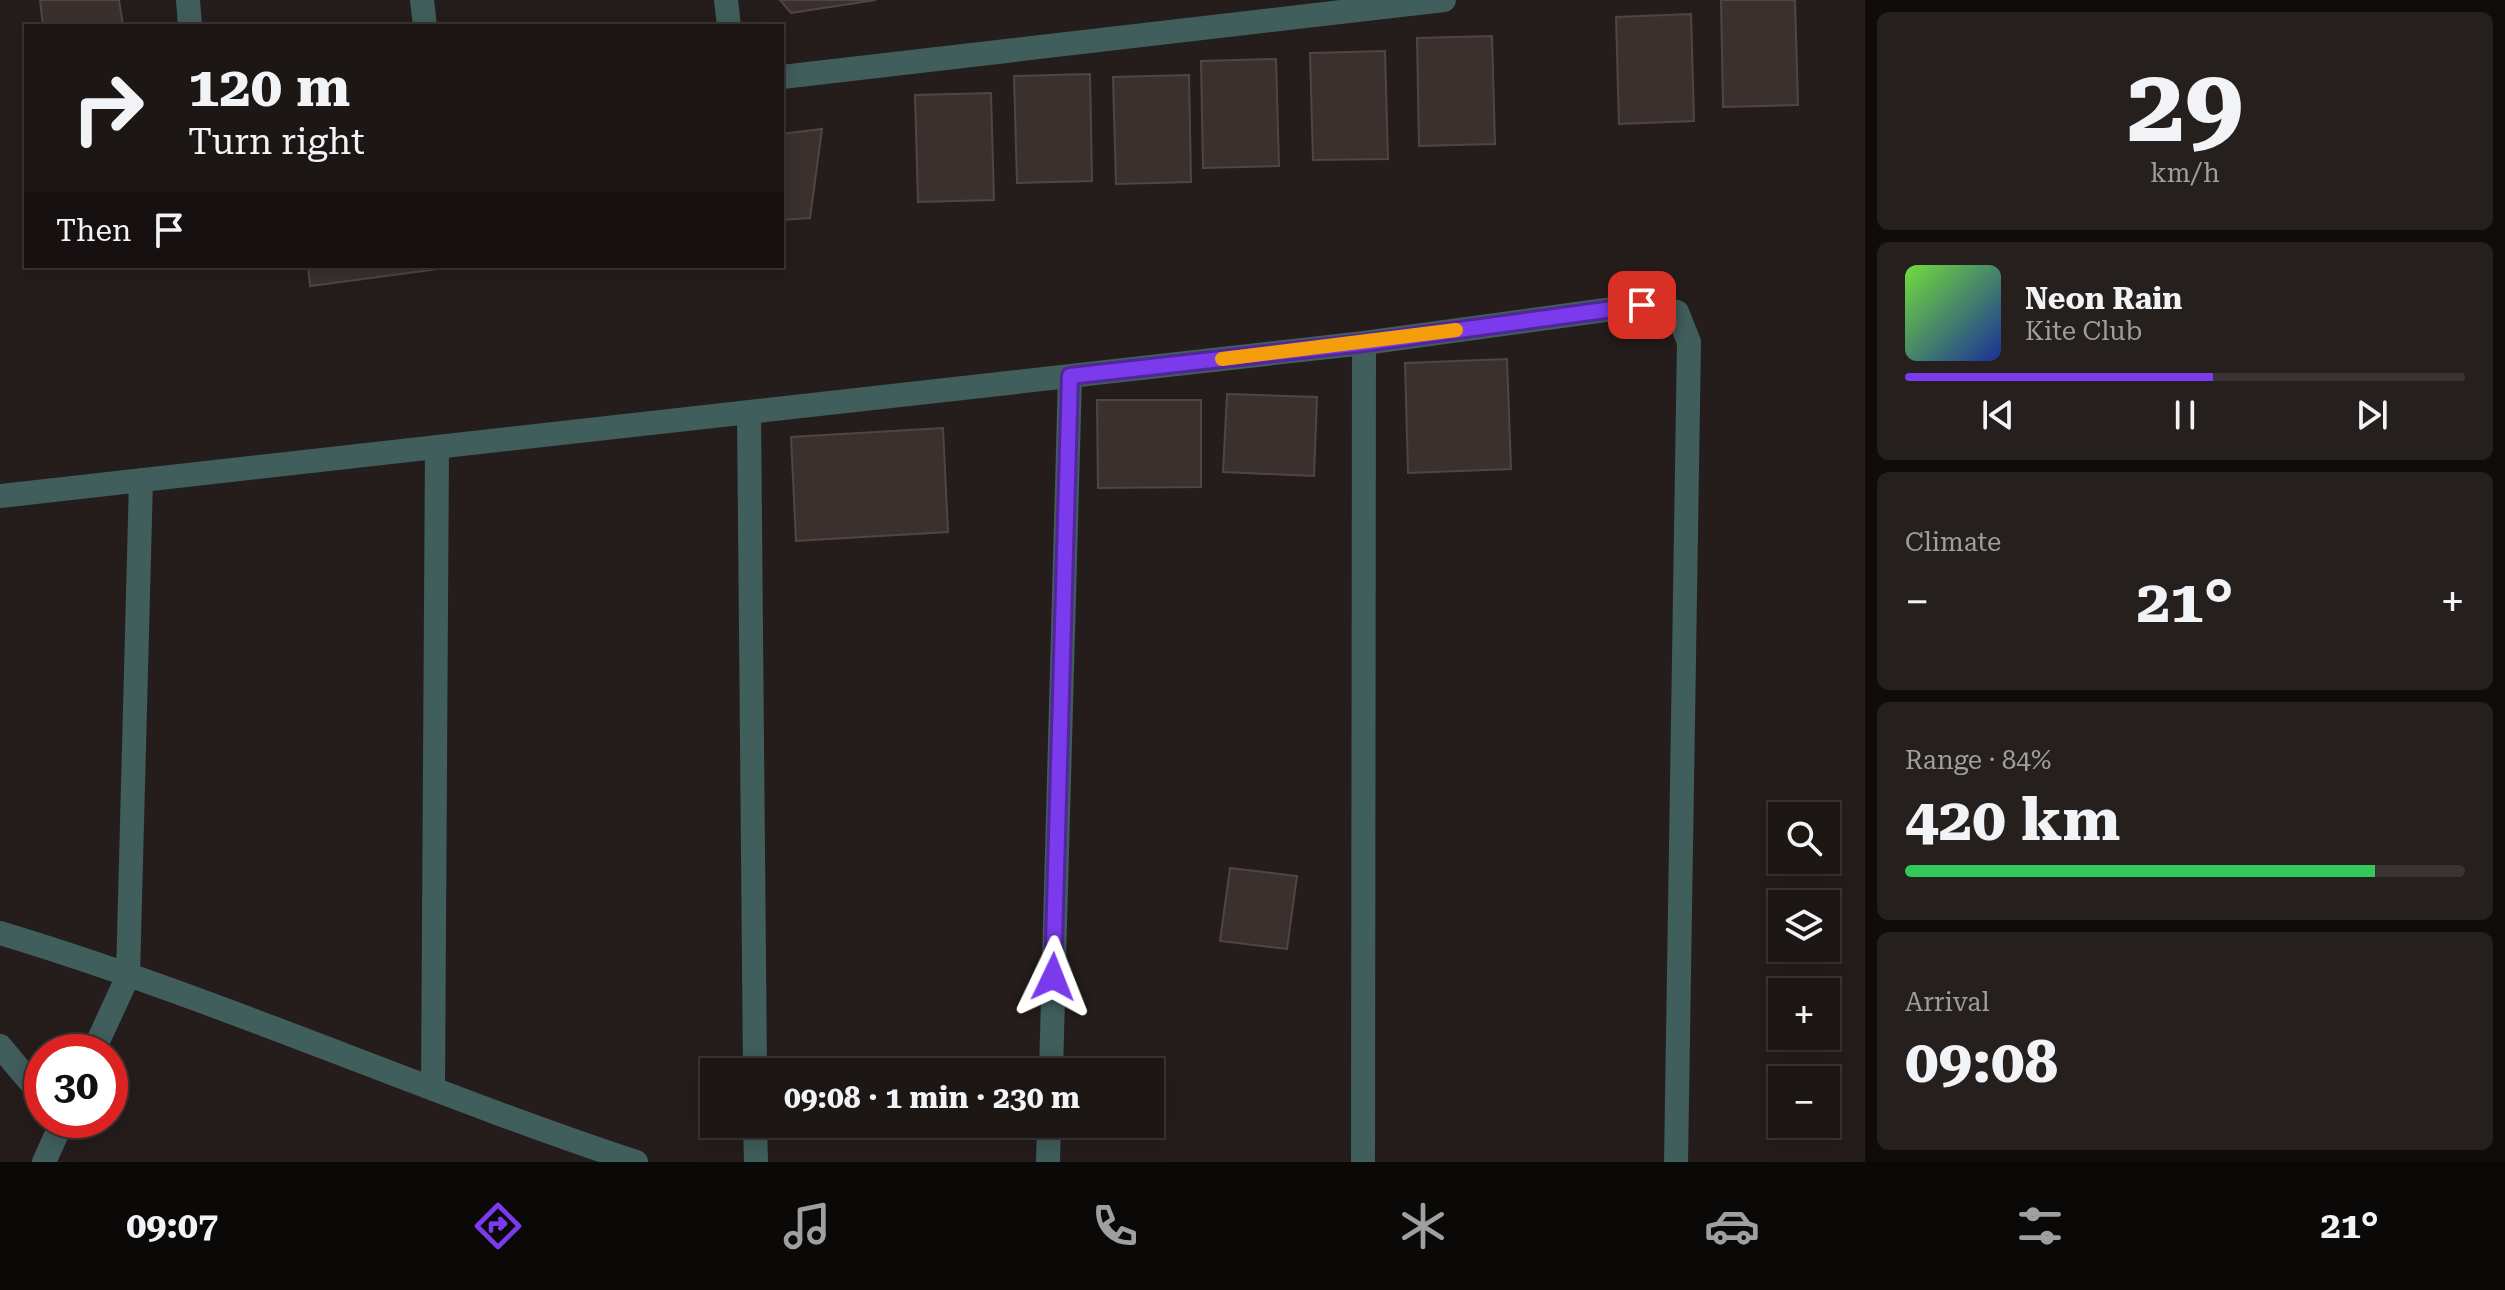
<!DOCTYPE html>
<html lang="en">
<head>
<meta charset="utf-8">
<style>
	body { margin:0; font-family:"Roboto Serif",serif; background:#251f1d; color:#f1f3f6; height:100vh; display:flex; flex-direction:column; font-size:30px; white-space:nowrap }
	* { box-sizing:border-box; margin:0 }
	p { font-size:26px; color:#a09fa0 }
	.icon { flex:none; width:44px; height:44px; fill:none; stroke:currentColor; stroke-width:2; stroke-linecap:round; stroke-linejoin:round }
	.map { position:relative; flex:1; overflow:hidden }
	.drawer { display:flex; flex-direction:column; gap:12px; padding:12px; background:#0f0c0b; width:640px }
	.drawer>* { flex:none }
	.guide { position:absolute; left:24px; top:24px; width:760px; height:244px; border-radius:0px; box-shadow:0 4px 20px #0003,0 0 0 2px #3a3534; background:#1c1614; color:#f1f3f6; overflow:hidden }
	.buttons { position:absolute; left:1768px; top:802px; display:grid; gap:16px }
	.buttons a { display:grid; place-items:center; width:72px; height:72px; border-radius:0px; background:#1c1614; box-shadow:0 4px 20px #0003,0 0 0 2px #3a3534; font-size:40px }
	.speed { position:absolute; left:24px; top:1034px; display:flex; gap:16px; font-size:40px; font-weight:700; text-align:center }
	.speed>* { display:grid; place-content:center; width:104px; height:104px; border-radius:50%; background:#1c1614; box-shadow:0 4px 20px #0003,0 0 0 2px #3a3534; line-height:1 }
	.speed .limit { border:12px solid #d22; background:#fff; color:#111 }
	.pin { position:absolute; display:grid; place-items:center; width:68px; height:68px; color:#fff; margin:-34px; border-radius:16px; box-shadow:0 4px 12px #0006 }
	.me { position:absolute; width:88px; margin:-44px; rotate:2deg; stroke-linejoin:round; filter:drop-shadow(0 0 6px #0008) }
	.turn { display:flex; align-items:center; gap:28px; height:168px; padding:0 32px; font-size:36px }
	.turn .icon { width:104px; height:104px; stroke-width:2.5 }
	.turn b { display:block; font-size:56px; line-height:68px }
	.then { display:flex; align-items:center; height:76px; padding:0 32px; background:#0003; gap:16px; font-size:30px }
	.big { font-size:60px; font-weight:700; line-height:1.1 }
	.drawer .card { flex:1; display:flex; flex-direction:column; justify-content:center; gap:12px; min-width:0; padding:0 28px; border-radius:12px; background:#251f1d }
	.drawer .dial { align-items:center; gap:0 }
	.dial b { font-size:104px; line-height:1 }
	.song { display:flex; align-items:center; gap:24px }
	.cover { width:96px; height:96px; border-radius:12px; background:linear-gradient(135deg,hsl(100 70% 55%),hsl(230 70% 35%)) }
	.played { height:8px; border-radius:4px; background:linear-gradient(90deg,#7c3aed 55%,#3a3534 55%) }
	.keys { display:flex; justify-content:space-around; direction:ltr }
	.heat { display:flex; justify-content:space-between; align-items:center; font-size:44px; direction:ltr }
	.charge { height:12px; border-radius:6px; background:linear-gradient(90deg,#34c759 84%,#3a3534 0) }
	.trip { position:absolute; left:700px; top:1058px; width:464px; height:80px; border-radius:0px; background:#1c1614; box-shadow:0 4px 20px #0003,0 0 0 2px #3a3534; font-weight:700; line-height:80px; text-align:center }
	.tabs { display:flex; height:128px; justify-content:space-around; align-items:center; background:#0b0908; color:#a09fa0 }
	.tabs .icon { width:56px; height:56px }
	.tabs .selected { color:#7c3aed }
	.tabs b { font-size:36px; color:#f1f3f6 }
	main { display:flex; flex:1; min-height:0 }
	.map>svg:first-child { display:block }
	.building { fill:#3a312f; stroke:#4f4643; stroke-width:2 }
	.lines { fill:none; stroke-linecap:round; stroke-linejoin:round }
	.street { stroke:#405e5c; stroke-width:24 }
	.route-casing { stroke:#51269a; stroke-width:20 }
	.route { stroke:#7c3aed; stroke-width:14 }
	.slow { stroke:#f59e0b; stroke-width:14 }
</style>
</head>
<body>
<main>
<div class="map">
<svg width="1865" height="1162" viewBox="0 0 1865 1162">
	<rect width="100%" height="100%" fill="#251d1b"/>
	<path class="building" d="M40 0H119L123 26H43Z
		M780 0H876L791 13Z
		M1721 0H1795L1798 105 1723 107Z
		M1691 14 1694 121 1619 124 1616 17Z
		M1492 36 1495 144 1419 146 1417 38Z
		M1385 51 1388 159 1313 160 1310 53Z
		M1276 59 1279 166 1203 168 1201 61Z
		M1090 74 1092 181 1017 183 1014 76Z
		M1189 75 1191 182 1116 184 1113 77Z
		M991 93 994 200 918 202 915 95Z
		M822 129 810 218 782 220V134Z
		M308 266H461L310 286Z
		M1507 359 1511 469 1408 473 1405 363Z
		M1227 394 1317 397 1314 476 1223 472Z
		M1097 400H1201V487L1098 488Z
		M943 428 948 532 796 541 791 437Z
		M1230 868 1297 876 1287 949 1220 941Z"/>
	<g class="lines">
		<path class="street" d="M188 0 190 26
			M422 0 425 26
			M726 0 729 26
			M782 77 1444 0
			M749 412 755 1072
			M0 496 1364 343 1642 305 1677 312 1689 342 1676 1162
			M0 933C216 998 422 1091 636 1162
			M0 1046 42 1096
			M93 1052 128 976 141 480
			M1051 1072 1070 376
			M433 1088 437 447
			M755 1124 756 1162
			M44 1162 63 1120
			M1048 1162 1049 1124
			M1363 1162 1364 343"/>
	</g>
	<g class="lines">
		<defs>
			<path id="route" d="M1053 977 1070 376 1364 343 1642 305"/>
		</defs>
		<use href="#route" class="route-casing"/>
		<use href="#route" class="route"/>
		<path class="slow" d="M1222 359 1456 330"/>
	</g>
</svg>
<div class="buttons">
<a><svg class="icon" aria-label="search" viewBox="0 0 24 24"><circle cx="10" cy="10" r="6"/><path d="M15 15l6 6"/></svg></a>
<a><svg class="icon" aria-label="layers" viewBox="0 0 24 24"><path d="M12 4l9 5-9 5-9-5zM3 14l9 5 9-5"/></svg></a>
<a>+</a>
<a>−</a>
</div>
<div class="speed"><div class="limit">30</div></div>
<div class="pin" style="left:1642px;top:305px;background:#d93025"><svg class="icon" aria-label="arrive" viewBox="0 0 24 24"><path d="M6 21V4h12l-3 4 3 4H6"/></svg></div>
<svg class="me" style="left:1053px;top:977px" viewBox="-20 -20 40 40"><path d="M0-17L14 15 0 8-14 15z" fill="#7c3aed" stroke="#fff" stroke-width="4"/></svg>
<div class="trip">09:08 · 1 min · 230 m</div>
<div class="guide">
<div class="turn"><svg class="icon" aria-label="right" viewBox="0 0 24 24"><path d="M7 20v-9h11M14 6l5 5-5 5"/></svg><div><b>120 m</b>Turn right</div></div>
<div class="then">Then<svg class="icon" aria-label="arrive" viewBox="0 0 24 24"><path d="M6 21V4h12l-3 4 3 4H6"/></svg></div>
</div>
</div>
<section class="drawer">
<div class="card dial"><b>29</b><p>km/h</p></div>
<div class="card">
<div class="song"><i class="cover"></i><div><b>Neon Rain</b><p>Kite Club</p></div></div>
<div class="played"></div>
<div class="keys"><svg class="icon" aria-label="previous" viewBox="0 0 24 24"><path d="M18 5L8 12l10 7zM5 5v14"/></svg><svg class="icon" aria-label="pause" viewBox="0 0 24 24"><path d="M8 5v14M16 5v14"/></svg><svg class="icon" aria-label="next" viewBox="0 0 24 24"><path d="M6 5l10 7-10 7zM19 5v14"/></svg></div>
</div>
<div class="card"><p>Climate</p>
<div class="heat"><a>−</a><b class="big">21°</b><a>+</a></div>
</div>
<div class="card"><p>Range · 84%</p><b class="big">420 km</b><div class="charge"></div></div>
<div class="card"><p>Arrival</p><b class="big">09:08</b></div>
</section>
</main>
<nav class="tabs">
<b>09:07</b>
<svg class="icon selected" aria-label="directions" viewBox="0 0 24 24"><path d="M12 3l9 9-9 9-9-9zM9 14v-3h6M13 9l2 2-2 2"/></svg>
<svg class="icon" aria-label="music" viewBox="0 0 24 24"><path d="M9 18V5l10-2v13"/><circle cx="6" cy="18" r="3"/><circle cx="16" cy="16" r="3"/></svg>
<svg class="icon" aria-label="phone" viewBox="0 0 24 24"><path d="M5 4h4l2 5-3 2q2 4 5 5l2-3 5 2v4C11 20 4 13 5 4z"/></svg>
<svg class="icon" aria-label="climate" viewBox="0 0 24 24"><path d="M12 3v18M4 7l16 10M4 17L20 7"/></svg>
<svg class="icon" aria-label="car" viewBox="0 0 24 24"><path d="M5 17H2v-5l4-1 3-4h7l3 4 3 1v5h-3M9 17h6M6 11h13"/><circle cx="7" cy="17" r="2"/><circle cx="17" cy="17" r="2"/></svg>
<svg class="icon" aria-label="filters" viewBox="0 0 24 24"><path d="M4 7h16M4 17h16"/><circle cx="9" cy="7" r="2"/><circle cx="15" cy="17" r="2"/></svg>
<b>21°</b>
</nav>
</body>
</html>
